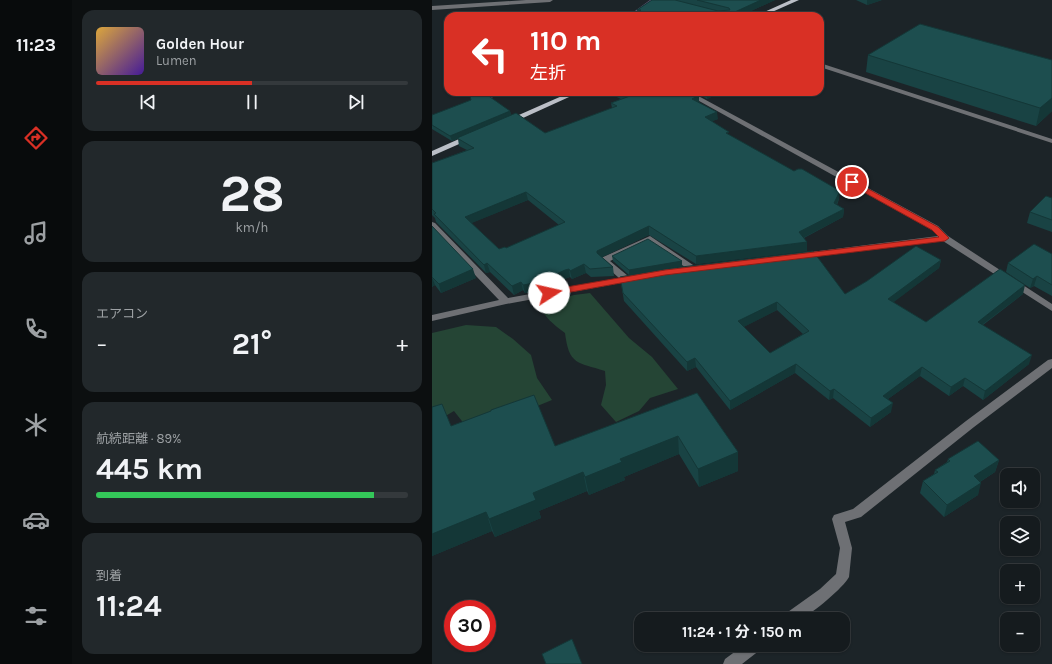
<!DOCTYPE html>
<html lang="ja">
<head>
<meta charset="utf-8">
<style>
	body { margin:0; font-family:Karla,"Noto Sans JP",sans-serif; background:#22282b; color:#f1f3f6; height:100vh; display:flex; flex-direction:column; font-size:15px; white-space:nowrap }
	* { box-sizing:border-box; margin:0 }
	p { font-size:13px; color:#9da1a4 }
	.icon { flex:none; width:22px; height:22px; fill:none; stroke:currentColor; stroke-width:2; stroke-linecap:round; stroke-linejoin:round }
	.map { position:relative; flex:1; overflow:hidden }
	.panel { display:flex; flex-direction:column; gap:10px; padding:10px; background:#0c0f10; width:360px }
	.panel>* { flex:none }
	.guide { position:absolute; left:12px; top:12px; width:380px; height:84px; border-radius:12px; box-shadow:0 1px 3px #0004,0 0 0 1px #34393c; background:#d93025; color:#fff; overflow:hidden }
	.buttons { position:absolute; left:568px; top:468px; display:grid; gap:8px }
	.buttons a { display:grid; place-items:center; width:40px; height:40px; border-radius:8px; background:#151b1e; box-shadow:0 1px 3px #0004,0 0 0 1px #34393c; font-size:20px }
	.speed { position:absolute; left:12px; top:600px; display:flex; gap:8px; font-size:20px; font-weight:700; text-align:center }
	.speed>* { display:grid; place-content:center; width:52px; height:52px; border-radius:50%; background:#151b1e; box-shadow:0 1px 3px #0004,0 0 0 1px #34393c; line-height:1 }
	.speed .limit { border:6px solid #d22; background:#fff; color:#111 }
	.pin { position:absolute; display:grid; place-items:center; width:34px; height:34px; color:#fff; margin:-17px; border:2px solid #fff; border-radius:50%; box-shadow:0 1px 4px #0007 }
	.me { position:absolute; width:44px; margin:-22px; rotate:80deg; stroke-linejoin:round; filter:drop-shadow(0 0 3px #0008) }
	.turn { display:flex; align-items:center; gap:14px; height:84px; padding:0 20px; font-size:18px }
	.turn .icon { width:52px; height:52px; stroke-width:2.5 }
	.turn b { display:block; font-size:28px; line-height:34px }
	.big { font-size:30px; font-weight:700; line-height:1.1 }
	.panel .widget { flex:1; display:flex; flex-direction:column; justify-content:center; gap:6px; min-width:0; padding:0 14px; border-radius:12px; background:#22282b }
	.panel .dial { align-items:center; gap:0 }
	.dial b { font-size:52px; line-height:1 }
	.song { display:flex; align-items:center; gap:12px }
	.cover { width:48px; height:48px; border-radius:6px; background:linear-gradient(135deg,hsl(40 70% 55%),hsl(260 70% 35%)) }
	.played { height:4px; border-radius:2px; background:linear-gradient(90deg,#d93025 50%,#34393c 50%) }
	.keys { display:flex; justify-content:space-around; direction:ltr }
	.heat { display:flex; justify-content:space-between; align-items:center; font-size:22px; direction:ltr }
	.charge { height:6px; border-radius:3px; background:linear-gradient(90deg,#34c759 89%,#34393c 0) }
	.trip { position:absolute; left:202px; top:612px; width:216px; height:40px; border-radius:12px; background:#151b1e; box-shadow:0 1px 3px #0004,0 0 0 1px #34393c; font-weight:700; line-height:40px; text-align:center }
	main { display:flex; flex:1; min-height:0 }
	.menu { display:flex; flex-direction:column; width:72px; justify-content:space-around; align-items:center; background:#080b0c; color:#9da1a4 }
	.menu .icon { width:28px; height:28px }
	.menu .selected { color:#d93025 }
	.menu b { font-size:18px; color:#f1f3f6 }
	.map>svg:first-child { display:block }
	.green { fill:#254535 }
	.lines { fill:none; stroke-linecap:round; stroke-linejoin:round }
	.stream { fill:#605778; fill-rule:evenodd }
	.minor { fill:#6e7074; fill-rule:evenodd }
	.major { fill:#bbbfc7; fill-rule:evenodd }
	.wall { fill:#194344; fill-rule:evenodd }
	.shaded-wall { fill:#143737 }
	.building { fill:#1d4e4f; stroke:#143737; fill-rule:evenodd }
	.route { fill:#d93025; stroke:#8d1f18 }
</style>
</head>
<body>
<main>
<nav class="menu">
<b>11:23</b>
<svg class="icon selected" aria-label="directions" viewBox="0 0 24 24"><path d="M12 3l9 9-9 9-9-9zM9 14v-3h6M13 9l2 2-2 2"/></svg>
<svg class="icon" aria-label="music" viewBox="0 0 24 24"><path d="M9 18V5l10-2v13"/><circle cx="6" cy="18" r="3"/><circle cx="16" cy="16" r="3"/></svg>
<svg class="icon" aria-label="phone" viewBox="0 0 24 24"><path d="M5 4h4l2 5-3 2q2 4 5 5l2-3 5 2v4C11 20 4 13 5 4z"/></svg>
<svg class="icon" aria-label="climate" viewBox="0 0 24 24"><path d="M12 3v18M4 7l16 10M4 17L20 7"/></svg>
<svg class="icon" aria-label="car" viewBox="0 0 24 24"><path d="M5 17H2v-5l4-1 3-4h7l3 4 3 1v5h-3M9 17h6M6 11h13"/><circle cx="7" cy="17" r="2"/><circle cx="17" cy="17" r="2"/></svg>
<svg class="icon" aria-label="filters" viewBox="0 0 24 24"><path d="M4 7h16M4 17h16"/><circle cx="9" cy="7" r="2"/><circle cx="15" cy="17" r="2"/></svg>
</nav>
<section class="panel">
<div class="widget">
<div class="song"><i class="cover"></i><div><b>Golden Hour</b><p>Lumen</p></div></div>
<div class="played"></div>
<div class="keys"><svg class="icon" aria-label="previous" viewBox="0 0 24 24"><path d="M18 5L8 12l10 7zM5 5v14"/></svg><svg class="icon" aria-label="pause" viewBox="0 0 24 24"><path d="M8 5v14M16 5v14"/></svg><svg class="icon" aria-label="next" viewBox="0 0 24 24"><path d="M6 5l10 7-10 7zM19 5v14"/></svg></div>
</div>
<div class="widget dial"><b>28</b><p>km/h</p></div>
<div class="widget"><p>エアコン</p>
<div class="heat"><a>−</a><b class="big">21°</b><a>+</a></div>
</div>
<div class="widget"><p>航続距離 · 89%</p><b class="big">445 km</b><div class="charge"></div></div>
<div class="widget"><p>到着</p><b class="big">11:24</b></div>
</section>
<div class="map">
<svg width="620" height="664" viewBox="0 0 620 664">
	<rect width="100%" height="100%" fill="#1c2428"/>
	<path class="green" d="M158 293 197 338 220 357 246 389 218 398 207 411 184 422 169 405 174 385 173 371C145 362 137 365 133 333 121 324 113 318 107 304L142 295Z
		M34 325 64 327 81 339 99 355 105 378 120 400 71 420 37 430 22 411 0 424V333Z"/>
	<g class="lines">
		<path class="stream" d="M218 0H223L201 16H196Z
			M64 92H71L51 102 46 101Z"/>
		<path class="minor" d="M94 0H121L118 2 0 10V6Z
			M388 63 620 139V143L388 67Z
			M251 92H259L506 226 516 236 620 304V311L511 241 368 258 367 256 368 254 371 253 506 236 500 230Z
			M0 222 3 223 76 298 187 278 169 262 167 260 169 258 218 236 267 269 262 272 259 271 217 243 178 261 196 276H205L207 278 205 280 74 304 0 321V315L67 300 0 230Z
			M620 359V368L542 427 429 517 413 522 420 548 417 577C412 587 380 614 370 618 365 621 356 619 351 619L353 614 388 589 404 574 408 548 400 519 402 515 421 509 534 421 616 360Z
			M312 645H330L328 650 310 664H291L293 659Z"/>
		<path class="major" d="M359 0H367L331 16H323Z
			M139 92H148L80 123H77L73 121Z
			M36 135H42L43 137 0 156V151Z"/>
	</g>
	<path class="wall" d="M220 0H343L308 16H199L206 12 205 10Z
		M424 0H450L435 5Z
		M436 55 620 60V111L604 126 434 72Z
		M174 92H261L267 95V102L286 119 280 121 297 135 407 199 405 205 412 209 411 217 372 238 375 251 264 264 217 235 170 257 181 267 182 276 159 277 154 273 140 279 138 277 135 278 110 290 93 293 91 290 82 295 58 272 54 273 4 222 3 218 0 215V163L35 150 27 146 26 139 20 141 0 129V115L78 111 79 115 113 133 180 108 179 103 189 99ZM96 200 127 225 74 248 67 249 39 223Z
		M262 92H290L275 99Z
		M620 198V232L595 223 598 212Z
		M0 226 44 278 9 293 3 285 0 287Z
		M620 254V296L602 286 598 288 574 272 576 263Z
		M180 256 250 261V267L413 294 509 260 507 268 461 302 494 322 591 294 551 325 597 364 551 400 531 386 517 396 488 376 456 399 459 412 438 427 401 398 397 400 363 373 298 410 264 367 255 371 192 301 188 277 197 275 181 261ZM345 310 371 334 338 353 311 327Z
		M265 393 306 452V471L267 487 247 454 192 477 193 480 157 495 155 491 107 511 109 518 63 537 60 531 0 556V407L19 426 123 446Z
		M516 459 567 460 563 472 548 482 546 495 512 517 488 493 491 481 502 474 503 470 515 462Z"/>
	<path class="shaded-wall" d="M329 0H343L308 16H294Z
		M435 0H450L435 5Z
		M275 92H290L275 99Z
		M267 95V103L260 99Z
		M620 98V111L604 126 608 108Z
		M78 111 79 116 20 141 18 136Z
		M285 112 286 119 273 124V117Z
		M408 191 407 199 401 211 402 203Z
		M94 192 96 200 35 225 33 217Z
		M412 209 411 217 367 240V232Z
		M217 226V235L166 259 165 251Z
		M375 242V251L264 264V256Z
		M509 260 507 268 454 308 456 299Z
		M250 261V267L197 275V270Z
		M55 263 58 272 54 273 52 265Z
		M152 264 154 273 140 279 138 271Z
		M41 269 44 278 9 293 7 284Z
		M137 269 138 277 135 278 110 290 93 293 91 285Z
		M605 276 602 286 598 288 601 279Z
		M0 277 3 285 0 287Z
		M89 282 91 290 82 295 80 286Z
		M593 285 591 294 543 330 546 322Z
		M345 302V310L306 330V321Z
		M600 355 597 364 551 400 553 391Z
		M263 358 264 367 255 371V362Z
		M364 364 363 373 298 410V401Z
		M490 367 488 376 449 404 451 396Z
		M533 378 531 386 517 396 519 387Z
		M402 389 401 398 397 400 398 391Z
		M461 403 459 412 438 427 439 418Z
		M246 436 247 454 192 477 193 480 157 495 153 477 188 459Z
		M306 452V471L267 487 266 469Z
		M567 460 563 472 538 488 542 476Z
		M151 472 155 491 107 511 109 518 63 537 57 519 101 493Z
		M549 483 546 495 512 517 515 505Z
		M54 512 60 531 0 556V534Z"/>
	<path class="building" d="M220 0H243L286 11 298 10 297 8 265 0H329L294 16H199L209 10H205Z
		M488 24 620 60V98L608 108 436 55Z
		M37 92H51L78 111 18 136 0 125V115L39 100Z
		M188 92H261L267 95 260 99 285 112 273 117 297 132 294 133 362 171 366 169H370L408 191 402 203 412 209 367 232 375 242 264 256 217 226 165 251V253L181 267 158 269 152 264 138 271 137 269 133 270 108 282 91 285 89 282 80 286 55 263 52 265 2 214 4 213 0 209V163L42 148 25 138 84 113 113 133 185 106 179 103 198 96ZM94 192 133 222 74 248 73 247 67 249 33 217Z
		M614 196 620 198V220L598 212Z
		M0 226 41 269 7 284 0 277Z
		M216 239 250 261 197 270 180 256Z
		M602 244 620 254V285L605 276 601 279 576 263Z
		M484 246 509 260 456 299 494 322 568 269 593 285 546 322 600 355 553 391 533 378 519 387 490 367 451 396 461 403 439 418 402 389 398 391 364 364 298 401 263 358 255 362 191 293 188 277 233 269 381 251 413 294 435 281ZM345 302 377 331 338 353 306 321Z
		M265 393 306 452 266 469 246 436 188 459 190 462 153 477 151 472 101 493 104 500 57 519 54 512 0 534V407L10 404 19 426 59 411V410L102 395 123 446Z
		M546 441 567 460 542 476 549 483 515 505 491 481 506 472 503 470 518 461 516 459Z
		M140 639 150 664H114L110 654Z"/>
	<path class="route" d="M420 180 506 227 517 238 513 241 233 275 117 296 112 293 117 290 233 270 507 237 500 230 417 184 416 182Z"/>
</svg>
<div class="buttons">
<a><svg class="icon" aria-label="sound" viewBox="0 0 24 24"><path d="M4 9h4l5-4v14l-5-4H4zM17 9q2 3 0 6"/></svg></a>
<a><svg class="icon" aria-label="layers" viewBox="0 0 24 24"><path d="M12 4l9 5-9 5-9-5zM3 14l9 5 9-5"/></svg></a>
<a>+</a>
<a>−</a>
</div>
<div class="speed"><div class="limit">30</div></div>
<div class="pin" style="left:420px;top:182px;background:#d93025"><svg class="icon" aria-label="arrive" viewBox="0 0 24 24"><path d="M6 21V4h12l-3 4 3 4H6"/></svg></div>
<svg class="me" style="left:117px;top:293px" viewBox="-20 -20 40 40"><circle r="19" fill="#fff"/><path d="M0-13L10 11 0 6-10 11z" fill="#d93025"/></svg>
<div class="trip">11:24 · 1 分 · 150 m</div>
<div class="guide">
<div class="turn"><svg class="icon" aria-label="left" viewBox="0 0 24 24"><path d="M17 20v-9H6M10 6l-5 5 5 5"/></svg><div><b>110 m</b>左折</div></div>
</div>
</div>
</main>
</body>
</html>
